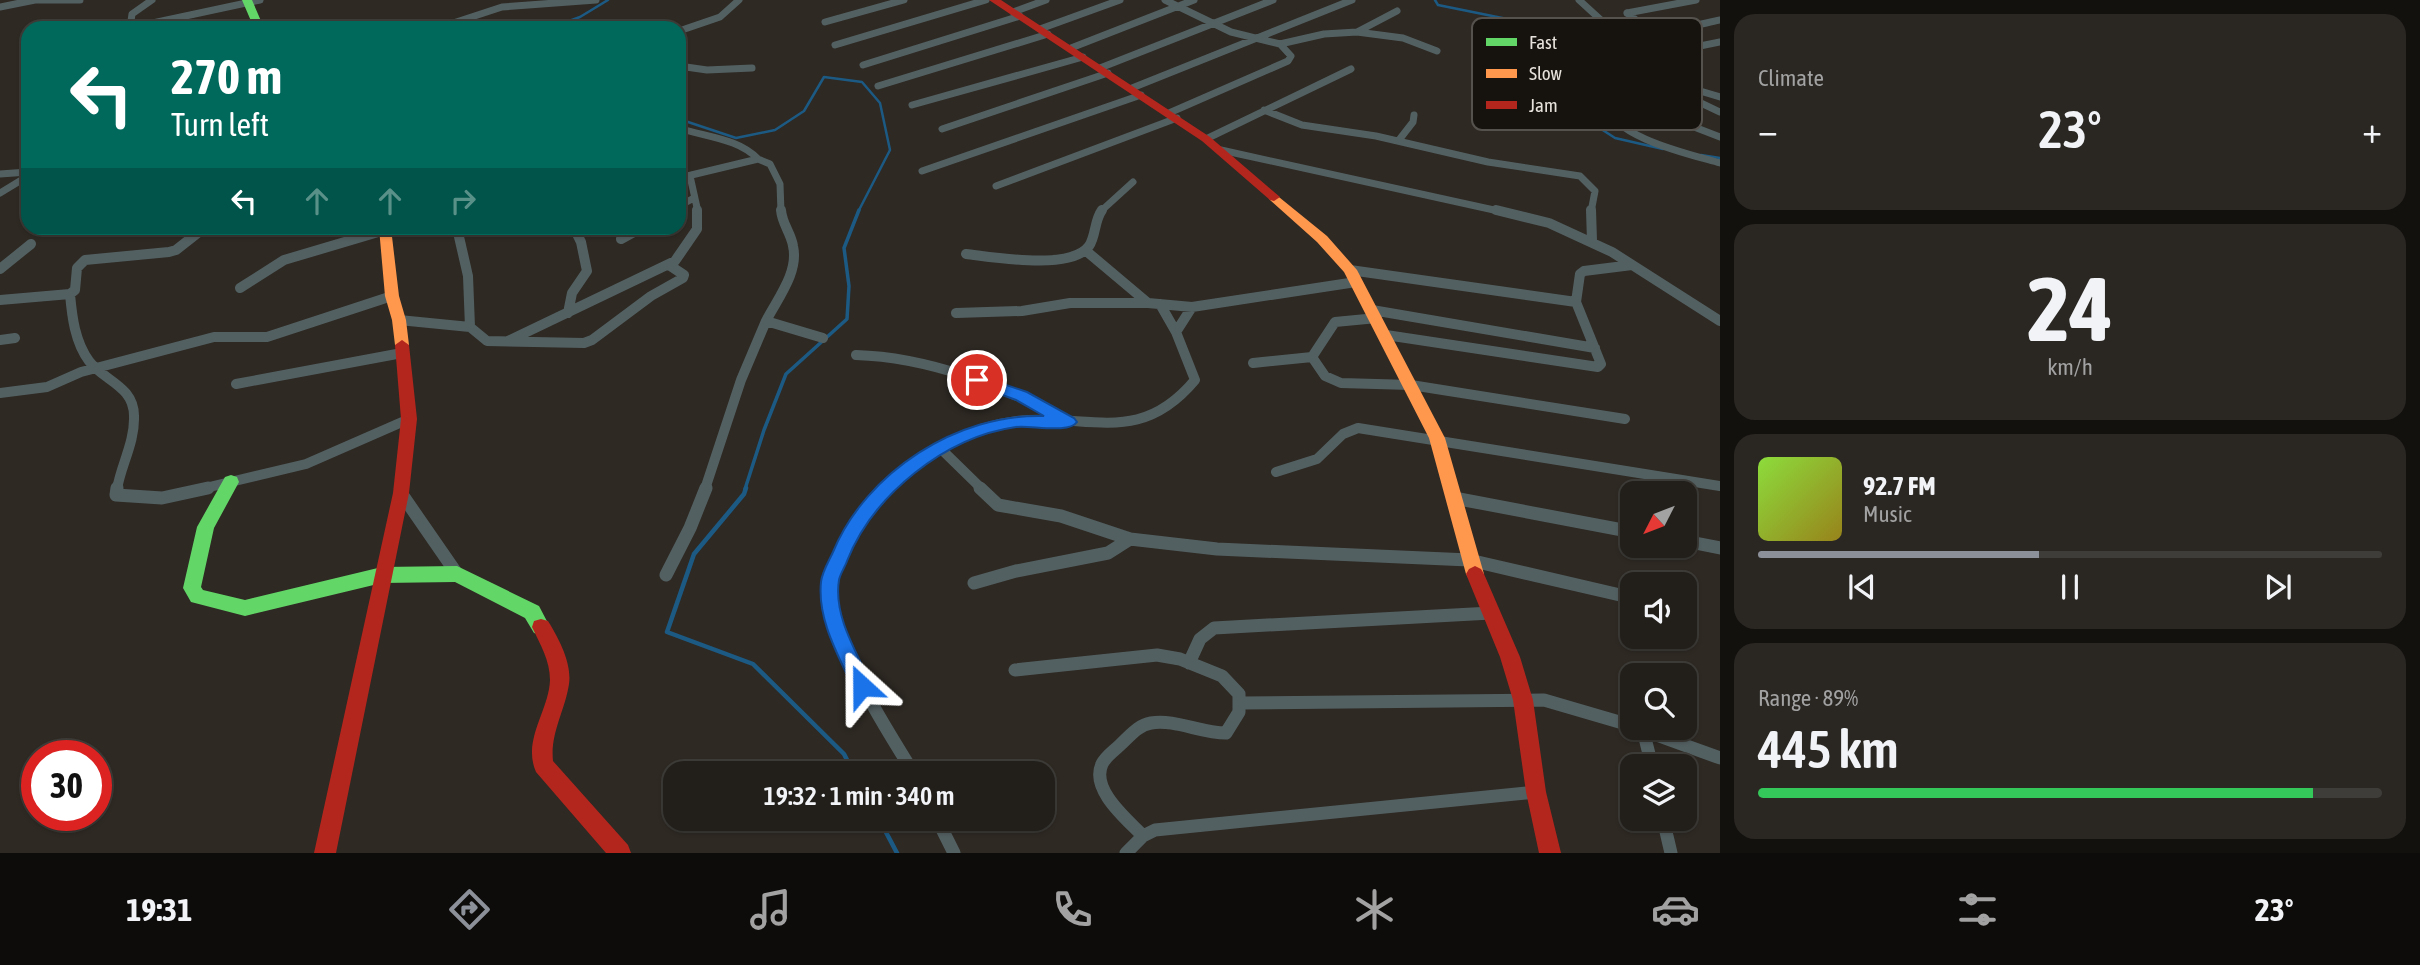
<!DOCTYPE html>
<html lang="en">
<head>
<meta charset="utf-8">
<style>
	body { margin:0; font-family:"Asap Condensed",sans-serif; background:#2a2723; color:#f1f3f6; height:100vh; display:flex; flex-direction:column; font-size:26px; white-space:nowrap }
	* { box-sizing:border-box; margin:0 }
	p { font-size:23px; color:#a2a2a2 }
	.icon { flex:none; width:38px; height:38px; fill:none; stroke:currentColor; stroke-width:2; stroke-linecap:round; stroke-linejoin:round }
	.map { position:relative; flex:1; overflow:hidden }
	.panel { display:flex; flex-direction:column; gap:14px; padding:14px; background:#13110e; width:700px }
	.panel>* { flex:none }
	.top-card { position:absolute; left:21px; top:21px; width:665px; height:214px; border-radius:21px; box-shadow:0 2px 5px #0004,0 0 0 2px #3f3d39; background:#00695c; color:#fff; overflow:hidden }
	.needle { width:46px; rotate:228deg }
	.buttons { position:absolute; left:1620px; top:481px; display:grid; gap:14px }
	.buttons a { display:grid; place-items:center; width:77px; height:77px; border-radius:14px; background:#221f1a; box-shadow:0 2px 5px #0004,0 0 0 2px #3f3d39; font-size:35px }
	.speed { position:absolute; left:21px; top:740px; display:flex; gap:14px; font-size:35px; font-weight:700; text-align:center }
	.speed>* { display:grid; place-content:center; width:91px; height:91px; border-radius:50%; background:#221f1a; box-shadow:0 2px 5px #0004,0 0 0 2px #3f3d39; line-height:1 }
	.speed .limit { border:10px solid #d22; background:#fff; color:#111 }
	.pin { position:absolute; display:grid; place-items:center; width:60px; height:60px; color:#fff; margin:-30px; border:4px solid #fff; border-radius:50%; box-shadow:0 2px 7px #0007 }
	.me { position:absolute; width:77px; margin:-38px; rotate:336deg; stroke-linejoin:round; filter:drop-shadow(0 0 5px #0008) }
	.turn { display:flex; align-items:center; gap:24px; height:147px; padding:0 35px; font-size:32px }
	.turn .icon { width:91px; height:91px; stroke-width:2.5 }
	.turn b { display:block; font-size:49px; line-height:60px }
	.lanes { display:flex; align-items:center; height:66px; padding:0 35px; background:#0003; justify-content:center; gap:35px; direction:ltr }
	.lanes .off { opacity:.35 }
	.big { font-size:52px; font-weight:600; line-height:1.1 }
	.panel .card { flex:1; display:flex; flex-direction:column; justify-content:center; gap:10px; min-width:0; padding:0 24px; border-radius:21px; background:#2a2723 }
	.panel .dial { align-items:center; gap:0 }
	.dial b { font-size:91px; line-height:1 }
	.song { display:flex; align-items:center; gap:21px }
	.cover { width:84px; height:84px; border-radius:10px; background:linear-gradient(135deg,hsl(90 70% 55%),hsl(50 70% 35%)) }
	.played { height:7px; border-radius:4px; background:linear-gradient(90deg,#8c9099 45%,#3f3d39 45%) }
	.keys { display:flex; justify-content:space-around; direction:ltr }
	.heat { display:flex; justify-content:space-between; align-items:center; font-size:38px; direction:ltr }
	.charge { height:10px; border-radius:5px; background:linear-gradient(90deg,#34c759 89%,#3f3d39 0) }
	.trip { position:absolute; left:663px; top:761px; width:392px; height:70px; border-radius:21px; background:#221f1a; box-shadow:0 2px 5px #0004,0 0 0 2px #3f3d39; font-weight:600; line-height:70px; text-align:center }
	.tabs { display:flex; height:112px; justify-content:space-around; align-items:center; background:#0e0c0a; color:#a2a2a2 }
	.tabs .icon { width:49px; height:49px }
	.tabs .selected { color:#8c9099 }
	.tabs b { font-size:32px; color:#f1f3f6 }
	main { display:flex; flex:1; min-height:0 }
	.map>svg:first-child { display:block }
	.lines { fill:none; stroke-linecap:round; stroke-linejoin:round }
	.stream-far2 { stroke:#1c5a84; stroke-width:2.5 }
	.stream-far1 { stroke:#1c5a84; stroke-width:3.5 }
	.stream { stroke:#1c5a84; stroke-width:4.5 }
	.street-far2 { stroke:#536062; stroke-width:7 }
	.street-far1 { stroke:#536062; stroke-width:10 }
	.street { stroke:#536062; stroke-width:13 }
	.fast { fill:#63d668; fill-rule:evenodd }
	.slow { fill:#ff974d; fill-rule:evenodd }
	.jam { fill:#b3261e; fill-rule:evenodd }
	.route { fill:#1a73e8; stroke:#114b97; stroke-width:2 }
	.key { fill:#16130e; stroke:#55514c; stroke-width:2 }
	.key-label { font-size:19px; fill:#e7e2db }
</style>
</head>
<body>
<main>
<div class="map">
<svg width="1720" height="853" viewBox="0 0 1720 853">
	<rect width="100%" height="100%" fill="#2e2923"/>
	<g class="lines">
		<path class="stream-far2" d="M1435 0 1438 5 1522 22 1575 37 1614 57V78L1589 91 1578 114 1615 138 1663 149
			M550 28 580 17 608 0
			M679 119 736 138 775 130 804 111 824 77 862 82 880 103 890 150 858 212
			M1701 155 1720 158"/>
		<path class="stream-far1" d="M745 489 764 430 786 374 847 319 849 286 844 248 859 210"/>
		<path class="stream" d="M746 488 744 494 694 554 667 632 753 664 844 754 854 774
			M879 819 897 853"/>
		<path class="street-far2" d="M34 0H80
			M152 0 132 14 131 21 148 24 260 0
			M1165 0 1231 32 1280 44 1324 34 1357 32 1397 11
			M1579 0 1682 94 1720 112
			M0 7 35 0
			M1013 12 1046 0
			M1627 13C1656 39 1686 27 1720 20
			M1627 13 1696 0
			M825 22 904 0
			M390 28 395 27
			M438 28 502 7 596 0
			M1040 29 1120 0
			M679 31 720 17 739 0
			M1357 32 1403 38 1437 51
			M835 45 986 0
			M1695 47 1720 42
			M1071 48 1194 0
			M863 65 1020 16
			M679 66 707 70 752 68
			M1100 68 1273 0
			M878 86 1048 34
			M1603 86C1603 91 1602 98 1604 103 1614 138 1689 154 1720 163
			M1132 88 1352 0
			M1677 90 1690 88 1720 97
			M1679 94 1642 88 1635 99 1645 108 1720 137
			M912 105 1083 57
			M1264 110 1302 125 1376 136 1488 162 1580 176 1595 191 1591 212
			M1169 113 1288 61 1291 56 1280 44
			M679 128C705 137 738 138 758 159
			M942 129 1108 73
			M1206 139 1351 69
			M1399 140 1413 122 1414 115
			M1221 150 1503 212
			M922 171 1141 95
			M0 174 28 172
			M690 176 698 212
			M679 178 758 159 770 164 780 184 781 212
			M996 186 1177 118
			M0 193 28 176
			M679 206 694 198
			M1100 212 1133 182"/>
		<path class="street-far1" d="M781 210C782 224 791 233 793 246 799 272 778 298 766 321L823 338
			M1496 210 1549 223 1612 252 1720 321
			M1591 210 1592 241
			M457 228 468 276 470 327
			M621 239 641 228
			M1085 250 1148 303
			M966 254C993 257 1071 271 1089 246 1096 236 1094 221 1102 210
			M0 269 31 244
			M1350 270 1576 302 1580 274 1584 271 1632 265
			M240 288 284 260 385 230
			M70 294C72 317 75 342 89 361 104 381 134 386 134 416 135 442 121 465 117 489
			M0 300 70 294 75 290 77 268 85 260 169 252 176 250 204 228
			M1372 310 1595 348
			M568 313 572 293 587 271 581 242 574 228
			M956 313 1022 311 1070 303H1148L1192 307 1356 282
			M399 320 470 327 487 341 584 343 592 340 651 296 683 278 684 275 669 265
			M1176 332 1192 307
			M1386 335 1598 367 1601 364 1576 302
			M0 340 15 338
			M508 341 675 261 697 229V210
			M856 355C926 357 1006 386 1066 421
			M1312 357 1325 376 1341 383 1411 385 1625 419
			M1253 363 1312 357 1335 322 1377 318
			M236 384 402 353
			M0 393 47 387 81 372 214 337H267L392 296
			M940 448 982 489
			M1276 472 1317 459 1343 434 1358 428 1720 486
			M201 489 306 464 409 419
			M705 489 741 380 766 321
			M887 489C921 454 967 427 1017 421 1089 413 1139 447 1195 380L1176 332 1160 304"/>
		<path class="street" d="M117 488 116 495 162 498 208 488
			M888 488C866 513 839 544 831 578 819 629 888 730 914 774
			M980 488 998 505 1061 516 1130 539 1217 549 1469 560 1633 598
			M401 493 457 574
			M1454 498 1633 532
			M1685 541 1720 548
			M666 575 690 528 706 488
			M974 583 1016 571 1108 553 1130 539
			M1189 663 1200 639 1214 628 1491 613
			M1015 670 1157 655 1180 659 1222 676 1239 694V712L1226 733C1201 733 1175 719 1151 723 1138 725 1129 737 1120 745 1114 751 1106 756 1102 764 1090 790 1128 820 1143 836
			M1242 703 1544 700 1633 726
			M1637 728 1720 758
			M1643 730 1652 766
			M937 819 954 853
			M1663 819 1671 853
			M1126 853 1143 836 1155 830 1536 792"/>
		<path class="fast" d="M242 0H252L264 28H254Z
			M231 475 237 477 239 482 214 528 201 587 203 590 245 600 382 567 457 566 539 606 550 627 548 633 541 635 534 633 525 618 455 582 382 583 245 616 191 602 183 588 197 527 225 477Z"/>
		<path class="slow" d="M1274 193 1327 236 1357 270 1445 438 1484 574 1481 579 1475 582 1469 579 1466 574 1429 438 1344 272 1317 242 1270 200 1268 197Z
			M379 228H391L399 296 406 320 409 345 402 350 395 345 392 320 385 296Z"/>
		<path class="jam" d="M989 0H1001L1210 137 1280 197 1274 201 1270 200 1202 141Z
			M402 340 409 345 417 419 409 493 336 853H314L393 493 401 419 395 345Z
			M1475 566 1481 569 1484 574 1520 657 1533 700 1546 792 1561 853H1539L1526 792 1513 700 1500 657 1466 574 1469 569Z
			M541 619 548 621C559 639 572 663 569 684 565 711 550 733 553 761L628 845 631 853H606L536 772C522 740 549 711 550 680 550 660 540 644 532 627L534 621Z"/>
	</g>
	<path class="route" d="M977 375 1027 392 1074 418 1077 422C1069 434 1030 425 1016 427 945 437 873 495 847 561 845 567 840 574 839 580 833 617 858 654 872 686L869 692 862 695 855 692C840 658 817 621 821 582 822 572 829 561 833 552 866 472 958 413 1044 416L1016 400 972 384 970 380Z"/>
	<rect x="1472" y="18" width="230" height="112" rx="10" class="key"/>
	<rect x="1486" y="38" width="31" height="8" fill="#63d668"/>
	<rect x="1486" y="69" width="31" height="9" fill="#ff974d"/>
	<rect x="1486" y="101" width="31" height="8" fill="#b3261e"/>
	<g class="key-label">
		<text x="1529" y="49">Fast</text>
		<text x="1529" y="80">Slow</text>
		<text x="1529" y="112">Jam</text>
	</g>
</svg>
<div class="buttons">
<a><svg class="needle" viewBox="-14 -14 28 28"><path d="M0-13l5 13h-10z" fill="#e53935"/><path d="M0 13l5-13h-10z" fill="#a2a2a2"/></svg></a>
<a><svg class="icon" aria-label="sound" viewBox="0 0 24 24"><path d="M4 9h4l5-4v14l-5-4H4zM17 9q2 3 0 6"/></svg></a>
<a><svg class="icon" aria-label="search" viewBox="0 0 24 24"><circle cx="10" cy="10" r="6"/><path d="M15 15l6 6"/></svg></a>
<a><svg class="icon" aria-label="layers" viewBox="0 0 24 24"><path d="M12 4l9 5-9 5-9-5zM3 14l9 5 9-5"/></svg></a>
</div>
<div class="speed"><div class="limit">30</div></div>
<div class="pin" style="left:977px;top:380px;background:#d93025"><svg class="icon" aria-label="arrive" viewBox="0 0 24 24"><path d="M6 21V4h12l-3 4 3 4H6"/></svg></div>
<svg class="me" style="left:862px;top:686px" viewBox="-20 -20 40 40"><path d="M0-17L14 15 0 8-14 15z" fill="#1a73e8" stroke="#fff" stroke-width="4"/></svg>
<div class="trip">19:32 · 1 min · 340 m</div>
<div class="top-card">
<div class="turn"><svg class="icon" aria-label="left" viewBox="0 0 24 24"><path d="M17 20v-9H6M10 6l-5 5 5 5"/></svg><div><b>270 m</b>Turn left</div></div>
<div class="lanes"><svg class="icon" aria-label="left" viewBox="0 0 24 24"><path d="M17 20v-9H6M10 6l-5 5 5 5"/></svg><svg class="icon off" aria-label="ahead" viewBox="0 0 24 24"><path d="M12 20V5M6 11l6-6 6 6"/></svg><svg class="icon off" aria-label="ahead" viewBox="0 0 24 24"><path d="M12 20V5M6 11l6-6 6 6"/></svg><svg class="icon off" aria-label="right" viewBox="0 0 24 24"><path d="M7 20v-9h11M14 6l5 5-5 5"/></svg></div>
</div>
</div>
<section class="panel">
<div class="card"><p>Climate</p>
<div class="heat"><a>−</a><b class="big">23°</b><a>+</a></div>
</div>
<div class="card dial"><b>24</b><p>km/h</p></div>
<div class="card">
<div class="song"><i class="cover"></i><div><b>92.7 FM</b><p>Music</p></div></div>
<div class="played"></div>
<div class="keys"><svg class="icon" aria-label="previous" viewBox="0 0 24 24"><path d="M18 5L8 12l10 7zM5 5v14"/></svg><svg class="icon" aria-label="pause" viewBox="0 0 24 24"><path d="M8 5v14M16 5v14"/></svg><svg class="icon" aria-label="next" viewBox="0 0 24 24"><path d="M6 5l10 7-10 7zM19 5v14"/></svg></div>
</div>
<div class="card"><p>Range · 89%</p><b class="big">445 km</b><div class="charge"></div></div>
</section>
</main>
<nav class="tabs">
<b>19:31</b>
<svg class="icon selected" aria-label="directions" viewBox="0 0 24 24"><path d="M12 3l9 9-9 9-9-9zM9 14v-3h6M13 9l2 2-2 2"/></svg>
<svg class="icon" aria-label="music" viewBox="0 0 24 24"><path d="M9 18V5l10-2v13"/><circle cx="6" cy="18" r="3"/><circle cx="16" cy="16" r="3"/></svg>
<svg class="icon" aria-label="phone" viewBox="0 0 24 24"><path d="M5 4h4l2 5-3 2q2 4 5 5l2-3 5 2v4C11 20 4 13 5 4z"/></svg>
<svg class="icon" aria-label="climate" viewBox="0 0 24 24"><path d="M12 3v18M4 7l16 10M4 17L20 7"/></svg>
<svg class="icon" aria-label="car" viewBox="0 0 24 24"><path d="M5 17H2v-5l4-1 3-4h7l3 4 3 1v5h-3M9 17h6M6 11h13"/><circle cx="7" cy="17" r="2"/><circle cx="17" cy="17" r="2"/></svg>
<svg class="icon" aria-label="filters" viewBox="0 0 24 24"><path d="M4 7h16M4 17h16"/><circle cx="9" cy="7" r="2"/><circle cx="15" cy="17" r="2"/></svg>
<b>23°</b>
</nav>
</body>
</html>
